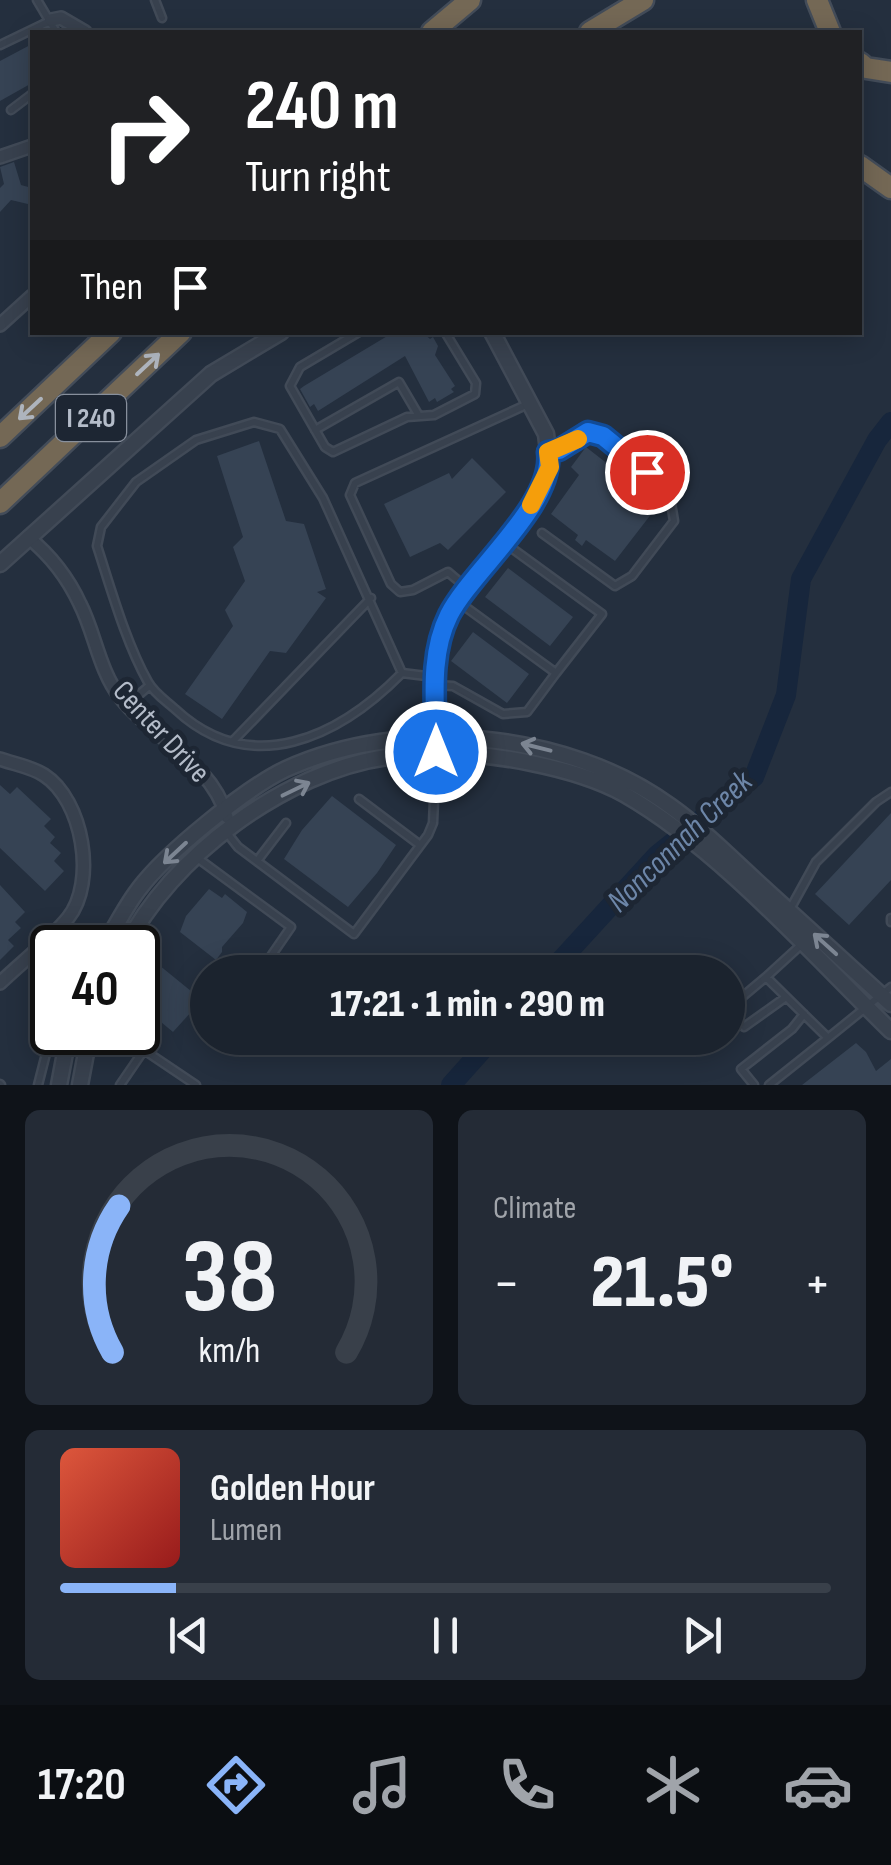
<!DOCTYPE html>
<html lang="en">
<head>
<meta charset="utf-8">
<style>
	body { margin:0; font-family:"Sofia Sans Condensed",sans-serif; background:#242b36; color:#f1f3f6; height:100vh; display:flex; flex-direction:column; font-size:38px; white-space:nowrap }
	* { box-sizing:border-box; margin:0 }
	p { font-size:32px; color:#a0a4aa }
	.icon { flex:none; width:55px; height:55px; fill:none; stroke:currentColor; stroke-width:2; stroke-linecap:round; stroke-linejoin:round }
	.map { position:relative; height:1085px; overflow:hidden }
	.details { display:flex; flex-direction:column; gap:25px; padding:25px; background:#0f1319; flex:1 }
	.details>* { flex:none }
	.guide { position:absolute; left:30px; top:30px; width:832px; height:305px; border-radius:0px; box-shadow:0 5px 25px #0003,0 0 0 2px #39404a; background:#202124; color:#fff; overflow:hidden }
	.speed { position:absolute; left:30px; top:925px; display:flex; gap:20px; font-size:50px; font-weight:700; text-align:center }
	.speed>* { display:grid; place-content:center; width:130px; height:130px; border-radius:50%; background:#1b232e; box-shadow:0 5px 25px #0003,0 0 0 2px #39404a; line-height:1 }
	.speed .limit { border:5px solid #111; border-radius:15px; background:#fff; color:#111 }
	.pin { position:absolute; display:grid; place-items:center; width:85px; height:85px; color:#fff; margin:-42px; border:5px solid #fff; border-radius:50%; box-shadow:0 2px 10px #0007 }
	.me { position:absolute; width:110px; margin:-55px; rotate:0deg; stroke-linejoin:round; filter:drop-shadow(0 0 8px #0008) }
	.turn { display:flex; align-items:center; gap:35px; height:210px; padding:0 50px; font-size:45px }
	.turn .icon { width:130px; height:130px; stroke-width:2.5 }
	.turn b { display:block; font-size:70px; line-height:85px }
	.then { display:flex; align-items:center; height:95px; padding:0 50px; background:#0003; gap:20px; font-size:38px }
	.big { font-size:75px; font-weight:800; line-height:1.1 }
	.details .widget { flex:1; display:flex; flex-direction:column; justify-content:center; gap:15px; min-width:0; padding:0 35px; border-radius:15px; background:#242b36 }
	.details .dial { align-items:center; gap:0 }
	.dial svg { height:260px; overflow:visible; fill:none; stroke:#39404a; stroke-width:7; stroke-linecap:round; text-anchor:middle }
	.dial text { fill:#f1f3f6; stroke:none }
	.song { display:flex; align-items:center; gap:30px }
	.cover { width:120px; height:120px; border-radius:15px; background:linear-gradient(135deg,hsl(10 70% 55%),hsl(0 70% 35%)) }
	.played { height:10px; border-radius:5px; background:linear-gradient(90deg,#8ab4f8 15%,#39404a 15%) }
	.keys { display:flex; justify-content:space-around; direction:ltr }
	.heat { display:flex; justify-content:space-between; align-items:center; font-size:55px; direction:ltr }
	.details .tiles { flex:1; display:grid; gap:25px; grid-template-columns:1fr 1fr }
	.widget:last-child { grid-column:span 2 }
	.trip { position:absolute; left:190px; top:955px; width:555px; height:100px; border-radius:50px; background:#1b232e; box-shadow:0 5px 25px #0003,0 0 0 2px #39404a; font-weight:800; line-height:100px; text-align:center }
	.tabs { display:flex; height:160px; justify-content:space-around; align-items:center; background:#0b0e12; color:#a0a4aa }
	.tabs .icon { width:70px; height:70px }
	.tabs .active { color:#8ab4f8 }
	.tabs b { font-size:45px; color:#f1f3f6 }
	.map>svg:first-child { display:block }
	.lines { fill:none; stroke-linecap:round; stroke-linejoin:round }
	.river { stroke:#17263c; stroke-width:20 }
	.building { fill:#364354 }
	.service-casing { stroke:#414a57; stroke-width:11 }
	.minor-casing { stroke:#414a57; stroke-width:16 }
	.tertiary-casing { stroke:#414a57; stroke-width:19 }
	.motorway-casing { stroke:#434c59; stroke-width:25 }
	.service { stroke:#38414e; stroke-width:6 }
	.minor { stroke:#38414e; stroke-width:11 }
	.tertiary { stroke:#38414e; stroke-width:14 }
	.motorway { stroke:#746855; stroke-width:20 }
	.oneway { stroke:#aeb4bd }
	.oneway2 { stroke:#7c8592 }
	.route-casing { stroke:#114b97; stroke-width:25 }
	.route { stroke:#1a73e8; stroke-width:18 }
	.slow { stroke:#f59e0b; stroke-width:18 }
	.labels { text-anchor:middle; dominant-baseline:central; stroke-width:10; stroke-linejoin:round; paint-order:stroke }
	.shield { fill:#1d2633; stroke:#878f9c; stroke-width:2.5 }
	.shield-label { font-size:28px; font-weight:bold; fill:#b4bcc9 }
	.street-label { font-size:30px; fill:#b4bcc9; stroke:#1d2633 }
	.water-label { font-size:32px; font-style:italic; fill:#6d86a8; stroke:#1d2633 }
</style>
</head>
<body>
<div class="map">
<svg width="891" height="1085" viewBox="0 0 891 1085">
	<rect width="100%" height="100%" fill="#242f3e"/>
	<g class="lines">
		<path class="river" d="M550 972 657 855 754 777 786 695 801 579 877 440 891 422
			M451 1085 493 1038"/>
	</g>
	<path class="building" d="M32 44V83L0 101V61Z
		M14 162 21 185 32 188V205L11 200 0 212V188L4 184 0 167Z
		M394 332H422L430 339 433 337 438 346 435 355 455 386 451 389 454 392 437 402 435 398 429 402 405 356 318 411 314 404 310 407 300 389 304 386Z
		M259 441 286 521 304 524 326 589 317 592 326 598 286 653 270 651 222 719 185 694 233 626 225 610 245 581 233 547 243 537 217 456Z
		M586 447 659 504 615 561 586 540 582 546 575 540 578 535 551 514 579 475 571 467Z
		M472 458 506 492 448 550 440 543 410 557 384 504 449 473 452 479Z
		M508 568 573 617 550 646 485 597Z
		M473 632 529 674 507 703 451 661Z
		M0 785 10 794 17 787 51 819 44 826 55 837 50 843 61 853 54 861 64 871 45 891 0 848Z
		M332 796 396 845 377 873 348 907 284 859 302 830Z
		M891 813V880L849 925 815 894Z
		M0 885 25 912 15 922 21 928 8 940 14 946 0 960Z
		M209 889 222 898 225 894 247 912 243 923 222 947V952L216 960 180 932 186 916Z
		M159 965 202 1000 173 1032 138 1003V991Z
		M856 1043 866 1052 876 1071 891 1059V1085H802Z"/>
	<g class="lines">
		<defs>
			<path id="service" d="M37 0 56 32
				M155 0 162 18
				M0 45 50 21
				M11 110 32 94
				M359 332 300 367 290 386 325 447 333 452 407 417 434 415 475 394 476 383 445 332
				M315 430 399 382 419 416
				M542 533 615 586 632 576 674 521 669 491 603 436 588 433 559 450 549 452
				M506 544 602 614 556 673
				M468 589 448 572 413 590 400 592 391 584 350 495 355 483 528 404
				M402 673C339 737 251 780 175 709 166 701 154 693 148 682 126 643 111 589 97 546L101 527 136 482 196 440 254 422 280 429 323 498 402 673 434 677
				M435 685 453 686 503 714 527 712 556 673 460 603
				M128 704 149 686
				M233 741 371 598
				M359 799 420 845
				M227 833 238 847 354 934 428 835 433 823 436 754
				M196 857 291 927 260 972
				M257 861 286 823
				M789 911 816 862 876 802 891 792
				M891 918V922
				M802 944 766 977 828 1038 891 987
				M37 949 52 967
				M766 977 729 1008 744 1027 786 997
				M112 1032 138 1046 196 1085
				M0 1084 1 1085
				M38 1085 52 1030
				M120 1085 144 1050
				M754 1085 741 1069 792 1029 804 1014
				M769 1085 828 1038"/>
			<path id="minor" d="M51 20 61 18 85 32
				M0 157 32 146
				M0 325 32 296
				M28 537C50 555 68 578 80 604 95 633 99 670 120 697 153 739 211 761 227 817
				M0 759C14 764 32 767 44 775 83 800 97 882 68 918 49 941 22 962 0 983"/>
			<path id="tertiary" d="M0 564 211 374 281 332
				M436 744 435 659 449 615 528 511 550 467 546 434 492 332
				M103 948C115 928 125 907 139 889 165 854 246 788 286 769 402 716 567 731 670 806 701 828 729 856 756 881 801 922 846 963 891 1004
				M125 948C170 857 286 771 387 757 435 750 484 753 531 763 561 769 597 779 624 794 720 849 811 953 891 1031
				M59 1085 69 1032
				M80 1085 90 1032"/>
			<path id="motorway" d="M817 0 830 32
				M432 32 470 0
				M590 32 643 0
				M860 63 866 68 891 72
				M860 166 891 188
				M0 437 111 332
				M0 503 181 332"/>
		</defs>
		<use href="#service" class="service-casing"/>
		<use href="#minor" class="minor-casing"/>
		<use href="#tertiary" class="tertiary-casing"/>
		<use href="#motorway" class="motorway-casing"/>
		<use href="#service" class="service"/>
		<use href="#minor" class="minor"/>
		<use href="#tertiary" class="tertiary"/>
		<use href="#motorway" class="motorway"/>
	</g>
	<defs><path id="oneway-shaft" d="M-6 0H5M1.5-3L5.5 0L1.5 3" fill="none" stroke-width="1.6" stroke-linecap="round" stroke-linejoin="round" transform="scale(2.5)"/></defs>
	<g class="oneway">
		<use href="#oneway-shaft" transform="translate(148 364) rotate(-43)"/>
		<use href="#oneway-shaft" transform="translate(30 409) rotate(137)"/>
	</g>
	<g class="oneway2">
		<use href="#oneway-shaft" transform="translate(536 747) rotate(-166)"/>
		<use href="#oneway-shaft" transform="translate(296 789) rotate(-26)"/>
		<use href="#oneway-shaft" transform="translate(175 853) rotate(137)"/>
		<use href="#oneway-shaft" transform="translate(825 944) rotate(-138)"/>
	</g>
	<g class="lines">
		<defs>
			<path id="route" d="M436 752C436 707 428 657 449 615 472 570 555 504 548 452L559 450 588 432 603 436 647 472"/>
		</defs>
		<use href="#route" class="route-casing"/>
		<use href="#route" class="route"/>
		<path class="slow" d="M531 505 550 467 548 452 578 439"/>
	</g>
	<g class="labels">
		<rect class="shield" x="56" y="395" width="70" height="46" rx="8"/>
		<g class="shield-label">
			<text x="91" y="418">I 240</text>
		</g>
		<g class="street-label">
			<text transform="translate(161 732) rotate(47)">Center Drive</text>
		</g>
		<g class="water-label">
			<text transform="translate(680 842) rotate(-44)">Nonconnah Creek</text>
		</g>
	</g>
</svg>
<div class="speed"><div class="limit">40</div></div>
<div class="pin" style="left:647px;top:472px;background:#d93025"><svg class="icon" aria-label="arrive" viewBox="0 0 24 24"><path d="M6 21V4h12l-3 4 3 4H6"/></svg></div>
<svg class="me" style="left:436px;top:752px" viewBox="-20 -20 40 40"><circle r="17" fill="#1a73e8" stroke="#fff" stroke-width="3"/><path d="M0-11L8 9 0 5-8 9z" fill="#fff"/></svg>
<div class="trip">17:21 · 1 min · 290 m</div>
<div class="guide">
<div class="turn"><svg class="icon" aria-label="right" viewBox="0 0 24 24"><path d="M7 20v-9h11M14 6l5 5-5 5"/></svg><div><b>240 m</b>Turn right</div></div>
<div class="then">Then<svg class="icon" aria-label="arrive" viewBox="0 0 24 24"><path d="M6 21V4h12l-3 4 3 4H6"/></svg></div>
</div>
</div>
<section class="details">
<div class="tiles">
<div class="widget dial"><svg viewBox="0 0 100 80">
<path d="M14 69A42 42 0 1 1 86 69"/>
<path d="M14 69A42 42 0 0 1 16 24" stroke="#8ab4f8"/>
<text x="50" y="56" font-size="32" font-weight="700">38</text>
<text x="50" y="72" font-size="11">km/h</text>
</svg></div>
<div class="widget"><p>Climate</p>
<div class="heat"><a>−</a><b class="big">21.5°</b><a>+</a></div>
</div>
<div class="widget">
<div class="song"><i class="cover"></i><div><b>Golden Hour</b><p>Lumen</p></div></div>
<div class="played"></div>
<div class="keys"><svg class="icon" aria-label="previous" viewBox="0 0 24 24"><path d="M18 5L8 12l10 7zM5 5v14"/></svg><svg class="icon" aria-label="pause" viewBox="0 0 24 24"><path d="M8 5v14M16 5v14"/></svg><svg class="icon" aria-label="next" viewBox="0 0 24 24"><path d="M6 5l10 7-10 7zM19 5v14"/></svg></div>
</div>
</div>
</section>
<nav class="tabs">
<b>17:20</b>
<svg class="icon active" aria-label="directions" viewBox="0 0 24 24"><path d="M12 3l9 9-9 9-9-9zM9 14v-3h6M13 9l2 2-2 2"/></svg>
<svg class="icon" aria-label="music" viewBox="0 0 24 24"><path d="M9 18V5l10-2v13"/><circle cx="6" cy="18" r="3"/><circle cx="16" cy="16" r="3"/></svg>
<svg class="icon" aria-label="phone" viewBox="0 0 24 24"><path d="M5 4h4l2 5-3 2q2 4 5 5l2-3 5 2v4C11 20 4 13 5 4z"/></svg>
<svg class="icon" aria-label="climate" viewBox="0 0 24 24"><path d="M12 3v18M4 7l16 10M4 17L20 7"/></svg>
<svg class="icon" aria-label="car" viewBox="0 0 24 24"><path d="M5 17H2v-5l4-1 3-4h7l3 4 3 1v5h-3M9 17h6M6 11h13"/><circle cx="7" cy="17" r="2"/><circle cx="17" cy="17" r="2"/></svg>
</nav>
</body>
</html>
